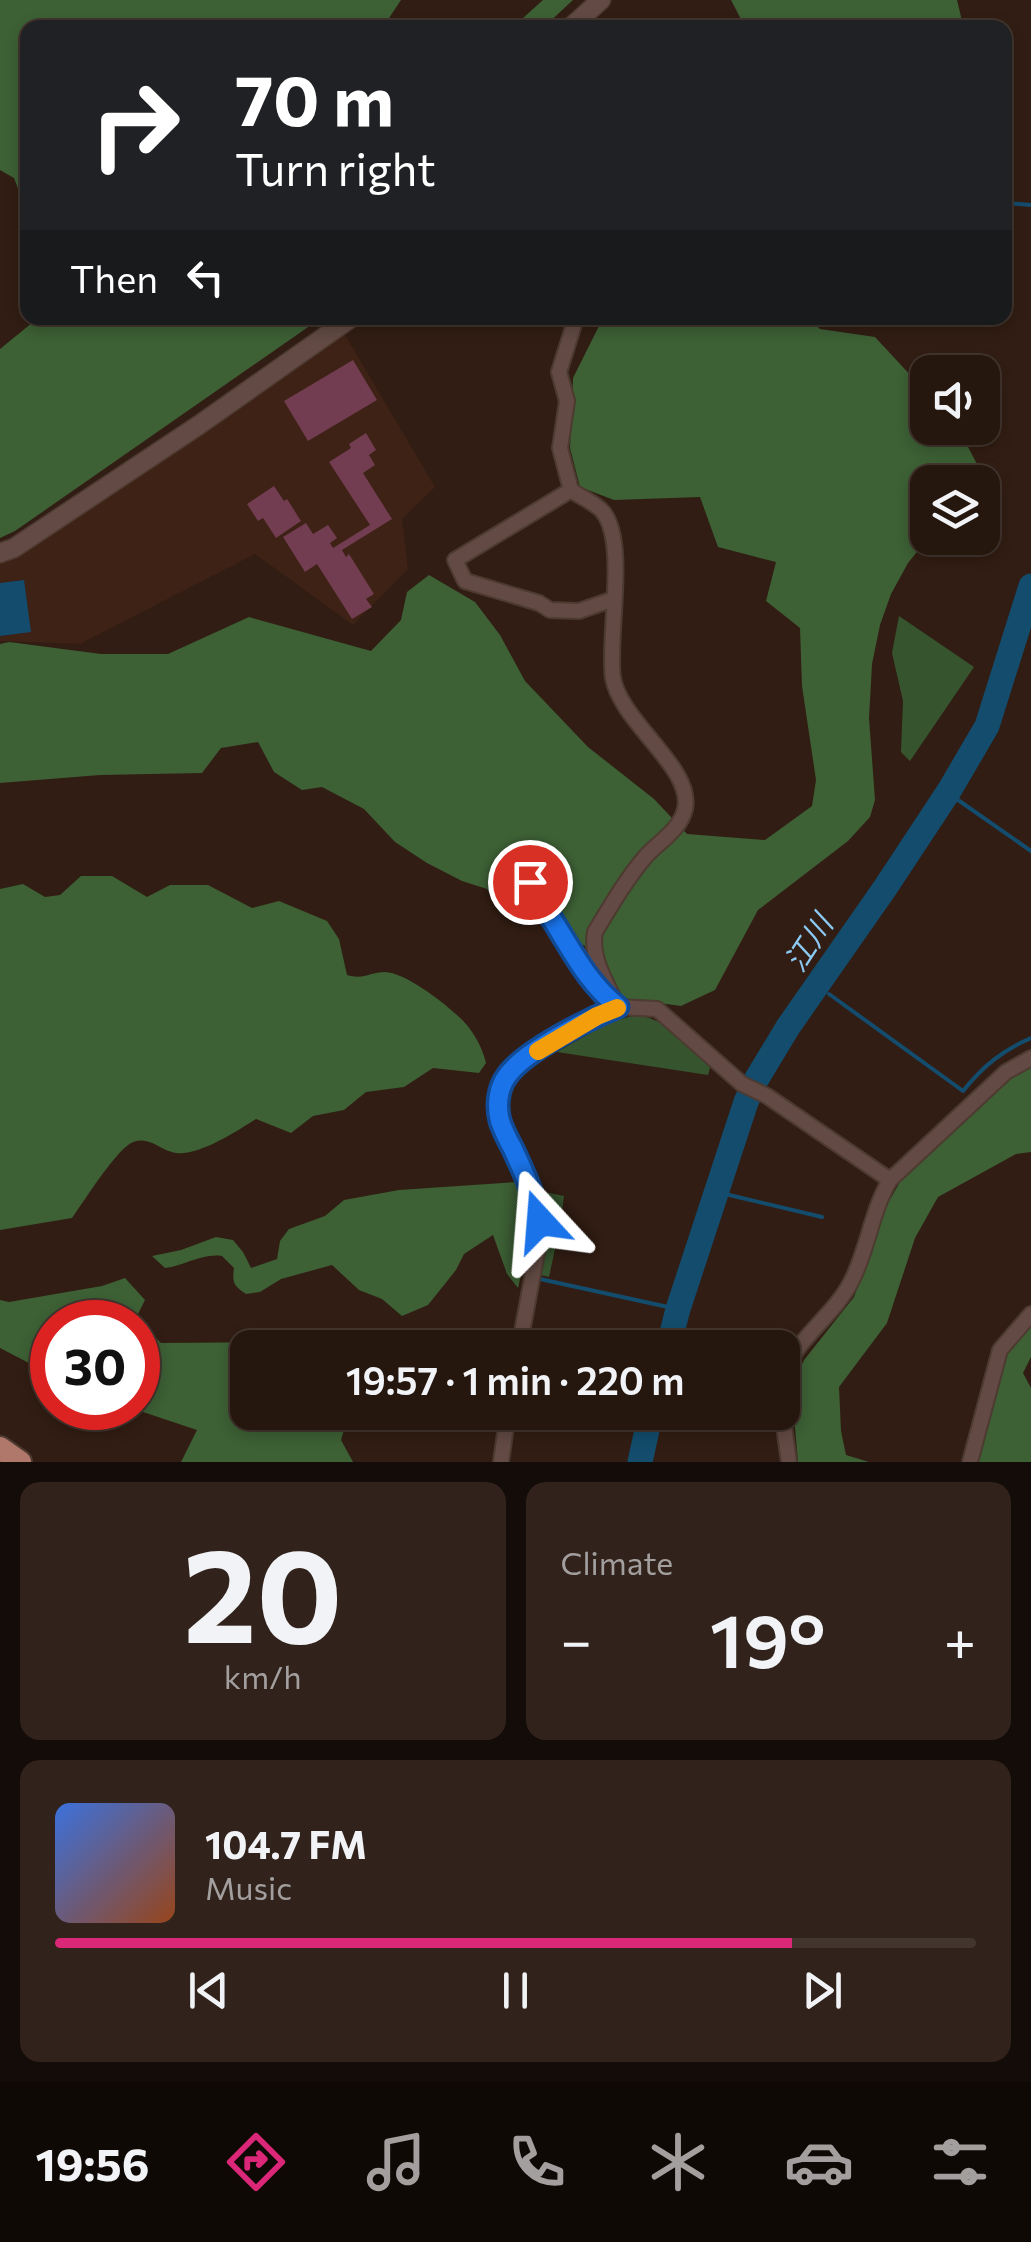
<!DOCTYPE html>
<html lang="en">
<head>
<meta charset="utf-8">
<style>
	body { margin:0; font-family:Commissioner,"Noto Sans JP",sans-serif; background:#31231c; color:#f1f3f6; height:100vh; display:flex; flex-direction:column; font-size:38px; white-space:nowrap }
	* { box-sizing:border-box; margin:0 }
	p { font-size:32px; color:#a39f9e }
	.icon { flex:none; width:55px; height:55px; fill:none; stroke:currentColor; stroke-width:2; stroke-linecap:round; stroke-linejoin:round }
	.map { position:relative; height:1462px; overflow:hidden }
	.drawer { display:flex; flex-direction:column; gap:20px; padding:20px; background:#140c08; flex:1 }
	.drawer>* { flex:none }
	.top-card { position:absolute; left:20px; top:20px; width:992px; height:305px; border-radius:20px; box-shadow:0 5px 15px #0003,0 0 0 2px #42352e; background:#202124; color:#fff; overflow:hidden }
	.buttons { position:absolute; left:910px; top:355px; display:grid; gap:20px }
	.buttons a { display:grid; place-items:center; width:90px; height:90px; border-radius:20px; background:#25160e; box-shadow:0 5px 15px #0003,0 0 0 2px #42352e; font-size:50px }
	.speed { position:absolute; left:30px; top:1300px; display:flex; gap:20px; font-size:50px; font-weight:700; text-align:center }
	.speed>* { display:grid; place-content:center; width:130px; height:130px; border-radius:50%; background:#25160e; box-shadow:0 5px 15px #0003,0 0 0 2px #42352e; line-height:1 }
	.speed .limit { border:15px solid #d22; background:#fff; color:#111 }
	.pin { position:absolute; display:grid; place-items:center; width:85px; height:85px; color:#fff; margin:-42px; border:5px solid #fff; border-radius:50%; box-shadow:0 2px 10px #0007 }
	.me { position:absolute; width:110px; margin:-55px; rotate:341deg; stroke-linejoin:round; filter:drop-shadow(0 0 8px #0008) }
	.turn { display:flex; align-items:center; gap:35px; height:210px; padding:0 50px; font-size:45px }
	.turn .icon { width:130px; height:130px; stroke-width:2.5 }
	.turn b { display:block; font-size:70px; line-height:85px }
	.then { display:flex; align-items:center; height:95px; padding:0 50px; background:#0003; gap:20px; font-size:38px }
	.big { font-size:75px; font-weight:600; line-height:1.1 }
	.drawer .tile { flex:1; display:flex; flex-direction:column; justify-content:center; gap:15px; min-width:0; padding:0 35px; border-radius:20px; background:#31231c }
	.drawer .dial { align-items:center; gap:0 }
	.dial b { font-size:130px; line-height:1 }
	.song { display:flex; align-items:center; gap:30px }
	.cover { width:120px; height:120px; border-radius:15px; background:linear-gradient(135deg,hsl(220 70% 55%),hsl(20 70% 35%)) }
	.played { height:10px; border-radius:5px; background:linear-gradient(90deg,#db2777 80%,#42352e 80%) }
	.keys { display:flex; justify-content:space-around; direction:ltr }
	.heat { display:flex; justify-content:space-between; align-items:center; font-size:55px; direction:ltr }
	.drawer .tiles { flex:1; display:grid; gap:20px; grid-template-columns:1fr 1fr }
	.tile:last-child { grid-column:span 2 }
	.trip { position:absolute; left:230px; top:1330px; width:570px; height:100px; border-radius:20px; background:#25160e; box-shadow:0 5px 15px #0003,0 0 0 2px #42352e; font-weight:600; line-height:100px; text-align:center }
	.tab-bar { display:flex; height:160px; justify-content:space-around; align-items:center; background:#0f0906; color:#a39f9e }
	.tab-bar .icon { width:70px; height:70px }
	.tab-bar .on { color:#db2777 }
	.tab-bar b { font-size:45px; color:#f1f3f6 }
	.map>svg:first-child { display:block }
	.built { fill:#3d2215 }
	.green { fill:#36552e }
	.forest { fill:#3d6035 }
	.water { fill:#134c6d }
	.lines { fill:none; stroke-linecap:round; stroke-linejoin:round }
	.stream { stroke:#134c6d; stroke-width:4 }
	.river { stroke:#134c6d; stroke-width:25 }
	.building { fill:#723c51 }
	.minor-casing { stroke:#4d3a30; stroke-width:18 }
	.tertiary-casing { stroke:#4d3a30; stroke-width:21 }
	.trunk-casing { stroke:#4d3a30; stroke-width:26 }
	.minor { stroke:#634a44; stroke-width:14 }
	.tertiary { stroke:#634a44; stroke-width:18 }
	.trunk { stroke:#b0786a; stroke-width:22 }
	.route-casing { stroke:#114b97; stroke-width:25 }
	.route { stroke:#1a73e8; stroke-width:18 }
	.slow { stroke:#f59e0b; stroke-width:18 }
	.labels { text-anchor:middle; dominant-baseline:central; stroke-width:10; stroke-linejoin:round; paint-order:stroke }
	.water-label { font-size:30px; font-style:italic; fill:#8ccaf4; stroke:#311d13 }
</style>
</head>
<body>
<div class="map">
<svg width="1031" height="1462" viewBox="0 0 1031 1462">
	<rect width="100%" height="100%" fill="#311d13"/>
	<path class="built" d="M344 333 435 487 402 519 408 569 353 625 255 554 80 644 0 641V560Z"/>
	<path class="green" d="M899 616 974 667 910 761 901 752 903 701 892 653Z
		M636 1015C666 1019 690 1044 711 1064L708 1075 557 1052 610 1022Z
		M545 1192 564 1196 561 1221 549 1277 541 1275 550 1224Z"/>
	<path class="forest" d="M0 0H401L383 27 28 28 27 212 14 178 0 170Z
		M543 0H573L544 27H513Z
		M731 0H957L963 25 962 28 745 27Z
		M38 318H321L15 531 0 538V349Z
		M603 318H807L820 329 875 337 927 393 928 428H958L977 464 975 482H928V538L908 563 891 594 880 625 872 664 869 718 875 800 870 817 848 841 758 910 715 990 681 1006 608 996 590 979 585 946 551 928 510 913 487 889 462 881 427 863 395 842 364 809 322 787 302 790 274 772 258 742 221 748 202 773 100 775 0 783V644L9 642 101 654H168L249 617 371 651 401 620 407 592 429 575 475 602 500 635 525 681 588 747 654 799 687 834 765 840 812 806 816 780 802 686 800 628 766 601 776 562 718 547 700 497 614 500 580 487 570 448 573 378Z
		M81 876H112L147 897 170 885H208L252 908 279 901 327 921 339 939 347 975C364 980 370 972 385 972 406 973 443 1002 458 1016 472 1028 482 1046 486 1063L479 1073 433 1068 404 1087 366 1092 344 1110 313 1116 291 1133 256 1119C237 1131 199 1156 176 1153 161 1151 148 1134 131 1143 115 1152 84 1201 72 1218L0 1230V889L23 884 45 897 60 895Z
		M1031 1064V1152L1016 1154 938 1197 915 1238 887 1323 839 1387 841 1431 846 1455 869 1462H798L792 1394 797 1376 804 1360 854 1297 887 1205 901 1180 1006 1081Z
		M517 1182C537 1226 528 1243 518 1288L507 1274 493 1235 464 1254 456 1270 428 1305 402 1316 382 1299 359 1290 332 1265 281 1279 260 1292 246 1294C234 1286 232 1283 234 1268L222 1256C202 1253 184 1266 165 1268L152 1256 181 1250 216 1237 233 1240 243 1252 251 1268 277 1259 280 1241 289 1229 325 1216 344 1200 399 1190Z
		M125 1278 145 1300 136 1318 161 1343 290 1342 300 1347 248 1348V1412L349 1413 341 1440 353 1462H181L197 1430 131 1408H138V1322H52V1375L0 1348V1300L9 1302 102 1286Z
		M1031 1317V1357L1023 1373 1031 1388V1462H966L1001 1358Z"/>
	<path class="water" d="M24 580 31 632 0 636V583Z"/>
	<g class="lines">
		<path class="stream" d="M1005 203 1031 205
			M948 793 950 795
			M958 800 1031 851
			M817 986 819 987
			M829 994 963 1091C983 1066 1003 1050 1031 1038
			M717 1192 718 1193
			M725 1194 822 1217
			M540 1279 668 1307
			M676 1308 678 1309"/>
		<path class="river" d="M668 1348 678 1309 746 1102 756 1080 788 1027 885 888 949 791 987 726 1031 586
			M640 1462 651 1412"/>
	</g>
	<path class="building" d="M353 360 377 400 308 441 284 401Z
		M366 433 376 450 369 455 375 465 363 473 392 519 342 550 346 557 349 554 374 594 366 599 372 607 352 619 317 564 305 572 283 537 306 523 313 534 328 525 337 538 330 543 333 548 370 525 329 462 351 448 349 444Z
		M274 486 284 501 287 499 301 521 276 538 263 518 258 521 247 504Z"/>
	<g class="lines">
		<defs>
			<path id="minor" d="M576 318 559 372 567 401 560 448 571 490C580 497 596 503 603 512 628 543 607 638 613 678 621 723 694 768 685 809 680 830 660 841 646 856 627 878 610 907 595 932 590 958 607 984 618 1007
				M571 490 455 560 465 581 539 603 550 610 579 611 614 599
				M530 882 523 892 524 898 552 919 581 969 613 1004
				M519 1348 537 1252 540 1221 536 1200 499 1119 498 1103 500 1088 506 1077 526 1057 597 1016 618 1007 657 1009 742 1084 767 1096 890 1180
				M782 1377C796 1338 833 1317 851 1282 868 1250 871 1212 890 1180L1006 1072 1031 1058
				M782 1412 789 1462
				M501 1462 508 1412
				M970 1462 1000 1350 1031 1314"/>
			<path id="tertiary" d="M570 28 601 0
				M0 553 14 548 199 425 351 318"/>
			<path id="trunk" d="M0 1448 20 1462"/>
		</defs>
		<use href="#minor" class="minor-casing"/>
		<use href="#tertiary" class="tertiary-casing"/>
		<use href="#trunk" class="trunk-casing"/>
		<use href="#minor" class="minor"/>
		<use href="#tertiary" class="tertiary"/>
		<use href="#trunk" class="trunk"/>
	</g>
	<g class="lines">
		<defs>
			<path id="route" d="M530 882 523 892 524 898 546 912 552 919C573 952 587 982 618 1007 589 1019 524 1051 507 1076 498 1088 496 1106 500 1121 503 1130 508 1140 513 1149 524 1173 535 1196 540 1221"/>
		</defs>
		<use href="#route" class="route-casing"/>
		<use href="#route" class="route"/>
		<path class="slow" d="M538 1051 597 1016 617 1008"/>
	</g>
	<g class="labels">
		<g class="water-label">
			<text transform="translate(807 942) rotate(-57)">江川</text>
		</g>
	</g>
</svg>
<div class="buttons">
<a><svg class="icon" aria-label="sound" viewBox="0 0 24 24"><path d="M4 9h4l5-4v14l-5-4H4zM17 9q2 3 0 6"/></svg></a>
<a><svg class="icon" aria-label="layers" viewBox="0 0 24 24"><path d="M12 4l9 5-9 5-9-5zM3 14l9 5 9-5"/></svg></a>
</div>
<div class="speed"><div class="limit">30</div></div>
<div class="pin" style="left:530px;top:882px;background:#d93025"><svg class="icon" aria-label="arrive" viewBox="0 0 24 24"><path d="M6 21V4h12l-3 4 3 4H6"/></svg></div>
<svg class="me" style="left:540px;top:1221px" viewBox="-20 -20 40 40"><path d="M0-17L14 15 0 8-14 15z" fill="#1a73e8" stroke="#fff" stroke-width="4"/></svg>
<div class="trip">19:57 · 1 min · 220 m</div>
<div class="top-card">
<div class="turn"><svg class="icon" aria-label="right" viewBox="0 0 24 24"><path d="M7 20v-9h11M14 6l5 5-5 5"/></svg><div><b>70 m</b>Turn right</div></div>
<div class="then">Then<svg class="icon" aria-label="left" viewBox="0 0 24 24"><path d="M17 20v-9H6M10 6l-5 5 5 5"/></svg></div>
</div>
</div>
<section class="drawer">
<div class="tiles">
<div class="tile dial"><b>20</b><p>km/h</p></div>
<div class="tile"><p>Climate</p>
<div class="heat"><a>−</a><b class="big">19°</b><a>+</a></div>
</div>
<div class="tile">
<div class="song"><i class="cover"></i><div><b>104.7 FM</b><p>Music</p></div></div>
<div class="played"></div>
<div class="keys"><svg class="icon" aria-label="previous" viewBox="0 0 24 24"><path d="M18 5L8 12l10 7zM5 5v14"/></svg><svg class="icon" aria-label="pause" viewBox="0 0 24 24"><path d="M8 5v14M16 5v14"/></svg><svg class="icon" aria-label="next" viewBox="0 0 24 24"><path d="M6 5l10 7-10 7zM19 5v14"/></svg></div>
</div>
</div>
</section>
<nav class="tab-bar">
<b>19:56</b>
<svg class="icon on" aria-label="directions" viewBox="0 0 24 24"><path d="M12 3l9 9-9 9-9-9zM9 14v-3h6M13 9l2 2-2 2"/></svg>
<svg class="icon" aria-label="music" viewBox="0 0 24 24"><path d="M9 18V5l10-2v13"/><circle cx="6" cy="18" r="3"/><circle cx="16" cy="16" r="3"/></svg>
<svg class="icon" aria-label="phone" viewBox="0 0 24 24"><path d="M5 4h4l2 5-3 2q2 4 5 5l2-3 5 2v4C11 20 4 13 5 4z"/></svg>
<svg class="icon" aria-label="climate" viewBox="0 0 24 24"><path d="M12 3v18M4 7l16 10M4 17L20 7"/></svg>
<svg class="icon" aria-label="car" viewBox="0 0 24 24"><path d="M5 17H2v-5l4-1 3-4h7l3 4 3 1v5h-3M9 17h6M6 11h13"/><circle cx="7" cy="17" r="2"/><circle cx="17" cy="17" r="2"/></svg>
<svg class="icon" aria-label="filters" viewBox="0 0 24 24"><path d="M4 7h16M4 17h16"/><circle cx="9" cy="7" r="2"/><circle cx="15" cy="17" r="2"/></svg>
</nav>
</body>
</html>
